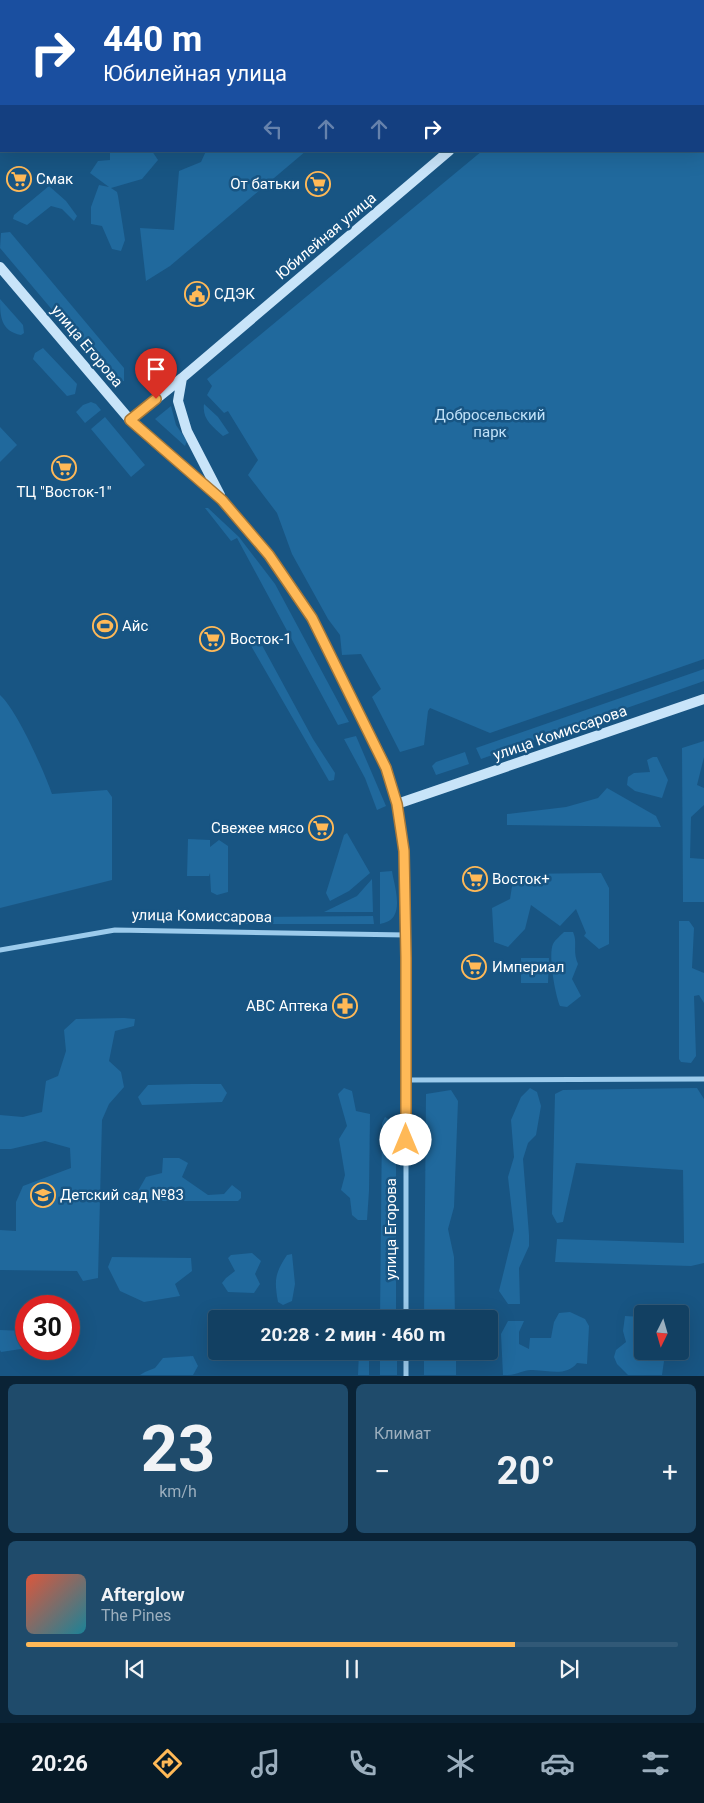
<!DOCTYPE html>
<html lang="ru">
<head>
<meta charset="utf-8">
<style>
	body { margin:0; font-family:Roboto,sans-serif; background:#1f4b6b; color:#f1f3f6; height:100vh; display:flex; flex-direction:column; font-size:19px; white-space:nowrap }
	* { box-sizing:border-box; margin:0 }
	p { font-size:16px; color:#9cafbe }
	.icon { flex:none; width:28px; height:28px; fill:none; stroke:currentColor; stroke-width:2; stroke-linecap:round; stroke-linejoin:round }
	.map { position:relative; height:1376px; overflow:hidden }
	.sheet { display:flex; flex-direction:column; gap:8px; padding:8px; background:#0a2336; flex:1 }
	.sheet>* { flex:none }
	.hud { position:absolute; left:0px; top:0px; width:705px; height:152px; box-shadow:0 5px 20px #0002,0 0 0 1px #315977; background:#1a4fa0; color:#fff; overflow:hidden }
	.needle { width:32px; rotate:185deg }
	.tools { position:absolute; left:634px; top:1305px; display:grid; gap:10px }
	.tools a { display:grid; place-items:center; width:55px; height:55px; border-radius:5px; background:#124062; box-shadow:0 5px 20px #0002,0 0 0 1px #315977; font-size:25px }
	.speed { position:absolute; left:15px; top:1295px; display:flex; gap:10px; font-size:25px; font-weight:700; text-align:center }
	.speed>* { display:grid; place-content:center; width:65px; height:65px; border-radius:50%; background:#124062; box-shadow:0 5px 20px #0002,0 0 0 1px #315977; line-height:1 }
	.speed .limit { border:8px solid #d22; background:#fff; color:#111 }
	.pin { position:absolute; display:grid; place-items:center; width:42px; height:42px; color:#fff; margin:-51px -21px; border-radius:50% 50% 50% 0; rotate:-45deg; box-shadow:0 0 5px #0007 }
	.pin .icon { rotate:45deg }
	.me { position:absolute; width:55px; margin:-28px; rotate:0deg; stroke-linejoin:round; filter:drop-shadow(0 0 4px #0008) }
	.turn { display:flex; align-items:center; gap:18px; height:105px; padding:0 20px; font-size:22px }
	.turn .icon { width:65px; height:65px; stroke-width:2.5 }
	.turn b { display:block; font-size:35px; line-height:42px }
	.lanes { display:flex; align-items:center; height:48px; padding:0 20px; background:#0003; justify-content:center; gap:25px; direction:ltr }
	.lanes .off { opacity:.35 }
	.big { font-size:38px; font-weight:700; line-height:1.1 }
	.sheet .tile { flex:1; display:flex; flex-direction:column; justify-content:center; gap:8px; min-width:0; padding:0 18px; border-radius:8px; background:#1f4b6b }
	.sheet .dial { align-items:center; gap:0 }
	.dial b { font-size:65px; line-height:1 }
	.song { display:flex; align-items:center; gap:15px }
	.cover { width:60px; height:60px; border-radius:8px; background:linear-gradient(135deg,hsl(10 70% 55%),hsl(190 70% 35%)) }
	.played { height:5px; border-radius:2px; background:linear-gradient(90deg,#ffb957 75%,#315977 75%) }
	.keys { display:flex; justify-content:space-around; direction:ltr }
	.heat { display:flex; justify-content:space-between; align-items:center; font-size:28px; direction:ltr }
	.sheet .tiles { flex:1; display:grid; gap:8px; grid-template-columns:1fr 1fr }
	.tile:last-child { grid-column:span 2 }
	.trip { position:absolute; left:208px; top:1310px; width:290px; height:50px; border-radius:5px; background:#124062; box-shadow:0 5px 20px #0002,0 0 0 1px #315977; font-weight:700; line-height:50px; text-align:center }
	.tab-bar { display:flex; height:80px; justify-content:space-around; align-items:center; background:#071a27; color:#9cafbe }
	.tab-bar .icon { width:35px; height:35px }
	.tab-bar .current { color:#ffb957 }
	.tab-bar b { font-size:22px; color:#f1f3f6 }
	.map>svg:first-child { display:block }
	.green { fill:#20699d }
	.lines { fill:none; stroke-linecap:round; stroke-linejoin:round }
	.street { stroke:#9ccbec; stroke-width:5 }
	.secondary { stroke:#c8e4f9; stroke-width:10 }
	.route-casing { stroke:#a67839; stroke-width:12 }
	.route { stroke:#ffb957; stroke-width:9 }
	.labels { text-anchor:middle; dominant-baseline:central; stroke-width:5; stroke-linejoin:round; paint-order:stroke }
	.poi-label { font-size:15px; fill:#fff; stroke:#185583; text-anchor:start }
	.street-label { font-size:15px; fill:#fff; stroke:#185583 }
	.park-label { font-size:15px; fill:#c1e2f9; stroke:#185583 }
</style>
</head>
<body>
<div class="map">
<svg width="704" height="1376" viewBox="0 0 704 1376">
	<rect width="100%" height="100%" fill="#185583"/>
	<path class="green" d="M659 0H704V659L490 733 430 708 428 711 424 745 400 752 372 697 381 689 361 654 342 655 340 635 328 619 292 554 277 513 248 475 258 460 228 411 224 413 207 395 212 386 207 379 482 151H704V1H657Z
		M110 151H152L158 160 142 179 111 188 117 192 118 196 125 240 121 251 112 249 102 226 91 224V207L99 185 109 187 90 173 98 161 110 160Z
		M206 151H306L170 266 146 281 140 228 174 230 179 171 201 162Z
		M49 186 66 201 77 216 74 221 62 209 51 206 27 225 13 219 14 215Z
		M10 232 124 368V381L113 382 0 248 1 233Z
		M0 299 23 325 24 333 21 335C1 331 0 317 0 299Z
		M43 348 77 384 75 394 67 396 33 359 35 353Z
		M91 402 96 404 101 410 85 423 76 412 83 405Z
		M204 404 218 417 229 433 223 436C212 426 202 419 204 404Z
		M171 406 176 425 187 441 185 446 155 419Z
		M105 417 145 465 131 477 91 429Z
		M0 427 17 445 0 462Z
		M205 508H208L239 537 275 584 349 722 338 725 237 538 231 541Z
		M257 636 313 739 335 773 334 780 329 781 250 644 252 638Z
		M704 669V681L481 759 476 748Z
		M0 695C17 710 44 771 52 794L107 790 112 797V880L0 908Z
		M356 736 386 806 377 810 365 778 344 739Z
		M704 741V757L697 785 704 788V805L691 817 690 858 704 859V902H683L682 748Z
		M465 752 469 764 436 775 432 766 436 762Z
		M653 757H657L668 780 662 798 635 791 627 785 628 777 634 773 650 772 647 760Z
		M607 788 656 816 661 827 507 825V814L566 807 598 798Z
		M347 833 370 873 349 891 330 901 326 893 344 835Z
		M188 839 210 840V847L219 840 228 846V892L217 895 211 892 210 873 209 876H187Z
		M392 871C394 884 401 904 394 916 391 921 385 923 380 924V872Z
		M601 873 609 888V944L599 949 584 936 586 933 576 909 560 926 531 905 525 929 508 947 494 942 492 908 510 899 514 874Z
		M372 879 373 912H324L357 896Z
		M373 916 374 924H239V917Z
		M679 921H689L694 928 692 968 704 973V1003L699 995 694 996 696 1056 691 1063 681 1062 679 1059Z
		M564 932H573C578 943 572 950 578 964L572 979 581 996 567 1007 560 1006C555 994 548 955 553 944 555 940 561 935 564 932Z
		M521 958H549L548 983H521Z
		M124 1018 135 1019 134 1026 115 1031 109 1061 121 1072 124 1087 109 1104 102 1120 98 1278 83 1281 77 1271 0 1270V1230L16 1231V1202L23 1186 71 1168 70 1148 45 1141 11 1149H0V1115L23 1117 42 1112 46 1081 58 1076 66 1051 64 1030 76 1019Z
		M191 1084H221L227 1093 222 1102 142 1105 138 1097 148 1085Z
		M344 1088 352 1091 356 1111 370 1114 369 1191 367 1220H358L352 1215 350 1198 341 1190 345 1175 339 1139 347 1126 338 1094Z
		M530 1088 537 1092 541 1106 536 1135 528 1143 523 1159 529 1235V1246L519 1268 520 1304H508L499 1291 514 1230 508 1177 514 1157 511 1120 521 1097Z
		M697 1088 704 1099V1263L691 1266 555 1262 557 1239 684 1243 683 1170 576 1163 563 1222 557 1223 552 1214 555 1094 563 1090Z
		M451 1090 458 1101 454 1207 448 1229 454 1257 455 1319H424L426 1094Z
		M385 1117 396 1123V1319H380L382 1123Z
		M163 1158H179L188 1163 182 1177 208 1195 224 1194 232 1185 241 1192V1198L238 1201H152L138 1191 146 1177 162 1173Z
		M252 1253 261 1261 255 1274 260 1284 254 1293 228 1292 222 1283 226 1278 235 1271 228 1258 231 1255Z
		M292 1254 295 1284 292 1301 283 1305 278 1302C274 1280 275 1273 287 1255Z
		M112 1257 191 1258 192 1271 175 1284 180 1296 144 1302 120 1291 108 1267Z
		M570 1312 585 1319 589 1326 587 1364 577 1363C567 1376 551 1371 533 1370 523 1369 517 1376 503 1375L501 1334 508 1321H524L519 1332V1344L529 1349 530 1338H551L554 1322 559 1313Z
		M625 1316 642 1317V1351H659L664 1361 662 1375H628L617 1364 614 1357 616 1350 626 1342 623 1331Z
		M0 1330 26 1331V1346L21 1349 1 1352 0 1350Z
		M359 1351H369V1375H358Z
		M380 1351H397V1375H380Z
		M424 1351H456V1375H424Z
		M193 1356 198 1366 193 1375H140L145 1372 155 1368 163 1358Z"/>
	<g class="lines">
		<path class="street" d="M397 804 404 851 406 935V1319
			M0 950 115 930 406 935
			M407 1080 704 1079
			M406 1376V1351"/>
		<path class="secondary" d="M630 1 631 0
			M0 267 130 420 222 500 269 555 312 618 386 767 397 804 704 699
			M182 378 178 401 187 431 220 495
			M130 420 182 378 449 151"/>
	</g>
	<g class="lines">
		<defs>
			<path id="route" d="M156 399 130 420 222 500 269 555 312 618 386 768 397 804 404 851 406 958V1140"/>
		</defs>
		<use href="#route" class="route-casing"/>
		<use href="#route" class="route"/>
	</g>
	<defs>
		<symbol id="supermarket-ring" viewBox="-11 -11 22 22"><circle r="9.5" fill="#185583" stroke="#ffb957" stroke-width="1.5"/><path d="M-6-5.5h2.5l.6 2H6L4.5 2H-2.5L-4.4-4H-6ZM-1.5 3.2a1.3 1.3 0 1 0 .1 0ZM3 3.2a1.3 1.3 0 1 0 .1 0Z" fill="#ffb957"/></symbol>
		<symbol id="civic-ring" viewBox="-11 -11 22 22"><circle r="9.5" fill="#185583" stroke="#ffb957" stroke-width="1.5"/><path d="M-.6-6.5H3V-4.5H.6V-3L4-1V1h2V6H-6V1h2V-1L-.6-3ZM-1.2 2.5V6h2.4V2.5Z" fill="#ffb957"/></symbol>
		<symbol id="stadium-ring" viewBox="-11 -11 22 22"><circle r="9.5" fill="#185583" stroke="#ffb957" stroke-width="1.5"/><path d="M0-5a6.5 5 0 1 0 0 10a6.5 5 0 1 0 0-10ZM-3.5-1.8h7v3.6h-7Z" fill="#ffb957"/></symbol>
		<symbol id="pharmacy-ring" viewBox="-11 -11 22 22"><circle r="9.5" fill="#185583" stroke="#ffb957" stroke-width="1.5"/><path d="M-2-6h4v4h4v4h-4v4h-4v-4h-4v-4h4Z" fill="#ffb957"/></symbol>
		<symbol id="school-ring" viewBox="-11 -11 22 22"><circle r="9.5" fill="#185583" stroke="#ffb957" stroke-width="1.5"/><path d="M0-5L7-2L0 1L-7-2ZM-4 1L0 2.5L4 1V4Q0 6-4 4Z" fill="#ffb957"/></symbol>
	</defs>
	<g fill-rule="evenodd">
		<use href="#supermarket-ring" x="5" y="165" width="28" height="28"/>
		<use href="#supermarket-ring" x="304" y="170" width="28" height="28"/>
		<use href="#civic-ring" x="183" y="280" width="28" height="28"/>
		<use href="#supermarket-ring" x="50" y="454" width="28" height="28"/>
		<use href="#stadium-ring" x="91" y="612" width="28" height="28"/>
		<use href="#supermarket-ring" x="198" y="625" width="28" height="28"/>
		<use href="#supermarket-ring" x="307" y="814" width="28" height="28"/>
		<use href="#supermarket-ring" x="461" y="865" width="28" height="28"/>
		<use href="#supermarket-ring" x="460" y="953" width="28" height="28"/>
		<use href="#pharmacy-ring" x="331" y="992" width="28" height="28"/>
		<use href="#school-ring" x="29" y="1181" width="28" height="28"/>
	</g>
	<g class="labels">
		<g class="poi-label">
			<text x="36" y="179">Смак</text>
			<text x="300" y="184" text-anchor="end">От батьки</text>
			<text x="214" y="294">СДЭК</text>
			<text x="64" y="492" text-anchor="middle">ТЦ "Восток-1"</text>
			<text x="122" y="626">Айс</text>
			<text x="230" y="639">Восток-1</text>
			<text x="304" y="828" text-anchor="end">Свежее мясо</text>
			<text x="492" y="879">Восток+</text>
			<text x="492" y="967">Империал</text>
			<text x="328" y="1006" text-anchor="end">ABC Аптека</text>
			<text x="60" y="1195">Детский сад №83</text>
		</g>
		<g class="street-label">
			<text transform="translate(326 236) rotate(-40)">Юбилейная улица</text>
			<text transform="translate(87 346) rotate(50)">улица Егорова</text>
			<text transform="translate(560 733) rotate(-19)">улица Комиссарова</text>
			<text transform="translate(202 916) rotate(1)">улица Комиссарова</text>
			<text transform="translate(391 1229) rotate(-90)">улица Егорова</text>
		</g>
		<g class="park-label">
			<text x="490" y="415">Добросельский<tspan x="490" dy="17">парк</tspan></text>
		</g>
	</g>
</svg>
<div class="tools">
<a><svg class="needle" viewBox="-14 -14 28 28"><path d="M0-13l5 13h-10z" fill="#e53935"/><path d="M0 13l5-13h-10z" fill="#9cafbe"/></svg></a>
</div>
<div class="speed"><div class="limit">30</div></div>
<div class="pin" style="left:156px;top:399px;background:#d93025"><svg class="icon" aria-label="arrive" viewBox="0 0 24 24"><path d="M6 21V4h12l-3 4 3 4H6"/></svg></div>
<svg class="me" style="left:406px;top:1140px" viewBox="-20 -20 40 40"><circle r="19" fill="#fff"/><path d="M0-13L10 11 0 6-10 11z" fill="#ffb957"/></svg>
<div class="trip">20:28 · 2 мин · 460 m</div>
<div class="hud">
<div class="turn"><svg class="icon" aria-label="right" viewBox="0 0 24 24"><path d="M7 20v-9h11M14 6l5 5-5 5"/></svg><div><b>440 m</b>Юбилейная улица</div></div>
<div class="lanes"><svg class="icon off" aria-label="left" viewBox="0 0 24 24"><path d="M17 20v-9H6M10 6l-5 5 5 5"/></svg><svg class="icon off" aria-label="ahead" viewBox="0 0 24 24"><path d="M12 20V5M6 11l6-6 6 6"/></svg><svg class="icon off" aria-label="ahead" viewBox="0 0 24 24"><path d="M12 20V5M6 11l6-6 6 6"/></svg><svg class="icon" aria-label="right" viewBox="0 0 24 24"><path d="M7 20v-9h11M14 6l5 5-5 5"/></svg></div>
</div>
</div>
<section class="sheet">
<div class="tiles">
<div class="tile dial"><b>23</b><p>km/h</p></div>
<div class="tile"><p>Климат</p>
<div class="heat"><a>−</a><b class="big">20°</b><a>+</a></div>
</div>
<div class="tile">
<div class="song"><i class="cover"></i><div><b>Afterglow</b><p>The Pines</p></div></div>
<div class="played"></div>
<div class="keys"><svg class="icon" aria-label="previous" viewBox="0 0 24 24"><path d="M18 5L8 12l10 7zM5 5v14"/></svg><svg class="icon" aria-label="pause" viewBox="0 0 24 24"><path d="M8 5v14M16 5v14"/></svg><svg class="icon" aria-label="next" viewBox="0 0 24 24"><path d="M6 5l10 7-10 7zM19 5v14"/></svg></div>
</div>
</div>
</section>
<nav class="tab-bar">
<b>20:26</b>
<svg class="icon current" aria-label="directions" viewBox="0 0 24 24"><path d="M12 3l9 9-9 9-9-9zM9 14v-3h6M13 9l2 2-2 2"/></svg>
<svg class="icon" aria-label="music" viewBox="0 0 24 24"><path d="M9 18V5l10-2v13"/><circle cx="6" cy="18" r="3"/><circle cx="16" cy="16" r="3"/></svg>
<svg class="icon" aria-label="phone" viewBox="0 0 24 24"><path d="M5 4h4l2 5-3 2q2 4 5 5l2-3 5 2v4C11 20 4 13 5 4z"/></svg>
<svg class="icon" aria-label="climate" viewBox="0 0 24 24"><path d="M12 3v18M4 7l16 10M4 17L20 7"/></svg>
<svg class="icon" aria-label="car" viewBox="0 0 24 24"><path d="M5 17H2v-5l4-1 3-4h7l3 4 3 1v5h-3M9 17h6M6 11h13"/><circle cx="7" cy="17" r="2"/><circle cx="17" cy="17" r="2"/></svg>
<svg class="icon" aria-label="filters" viewBox="0 0 24 24"><path d="M4 7h16M4 17h16"/><circle cx="9" cy="7" r="2"/><circle cx="15" cy="17" r="2"/></svg>
</nav>
</body>
</html>
